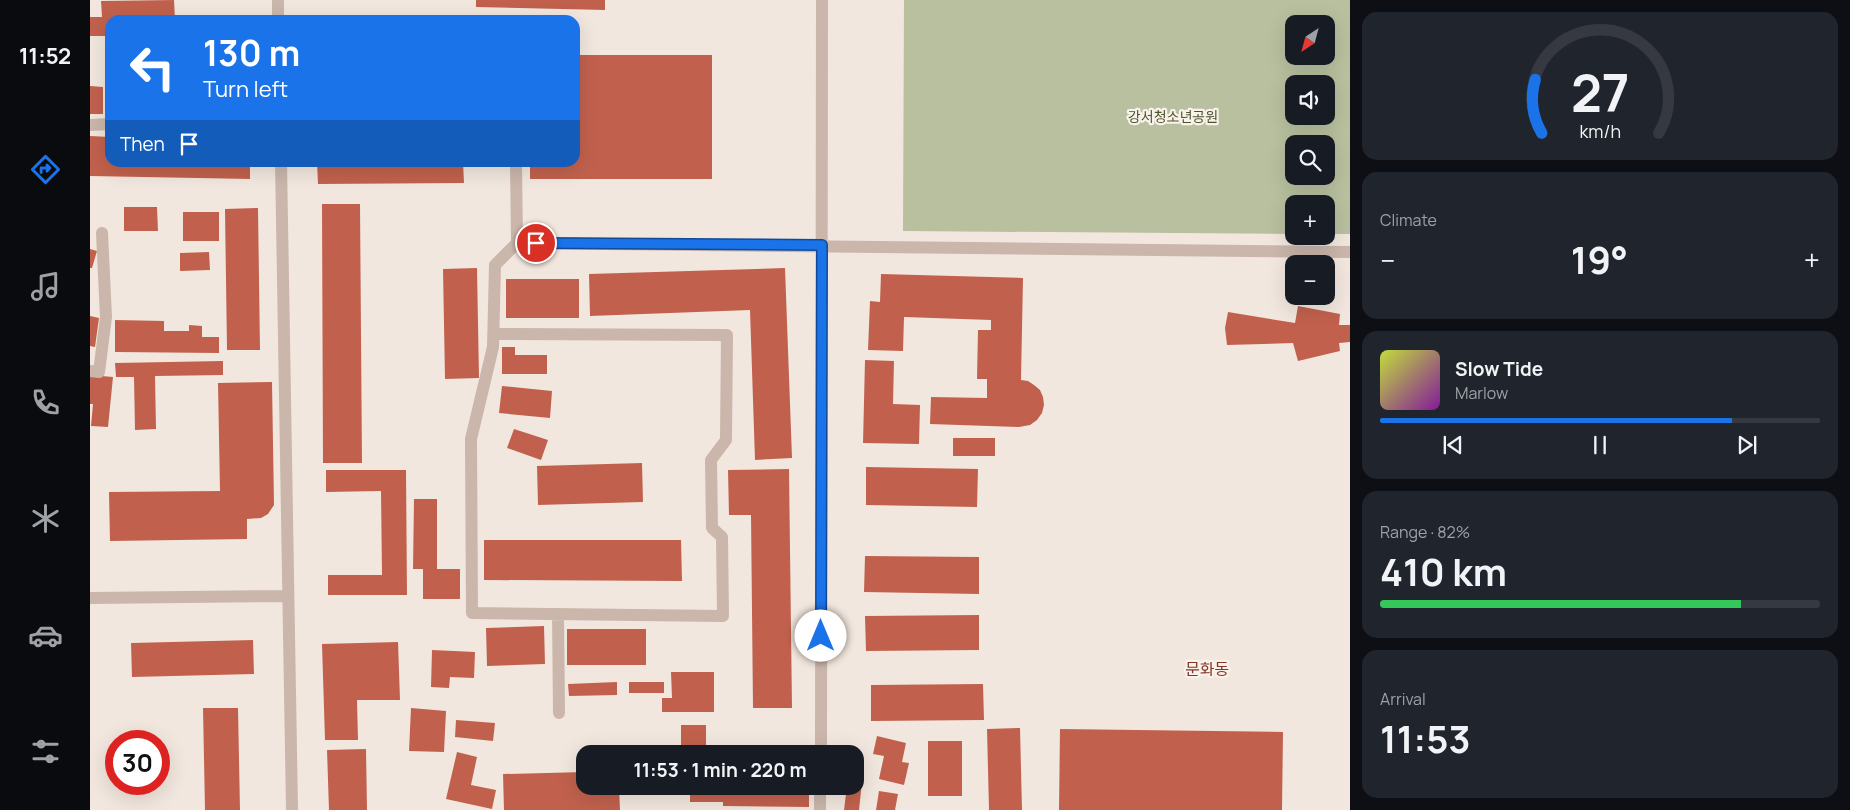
<!DOCTYPE html>
<html lang="en">
<head>
<meta charset="utf-8">
<style>
	body { margin:0; font-family:Manrope,"Noto Sans KR",sans-serif; background:#20242c; color:#f1f3f6; height:100vh; display:flex; flex-direction:column; font-size:19px; white-space:nowrap }
	* { box-sizing:border-box; margin:0 }
	p { font-size:16px; color:#9ea1a6 }
	.icon { flex:none; width:28px; height:28px; fill:none; stroke:currentColor; stroke-width:2; stroke-linecap:round; stroke-linejoin:round }
	.map { position:relative; flex:1; overflow:hidden }
	.details { display:flex; flex-direction:column; gap:12px; padding:12px; background:#0d0f14; width:500px }
	.details>* { flex:none }
	.top-card { position:absolute; left:15px; top:15px; width:475px; height:152px; border-radius:15px; box-shadow:0 5px 20px #0002; background:#1a73e8; color:#fff; overflow:hidden }
	.needle { width:32px; rotate:216deg }
	.buttons { position:absolute; left:1195px; top:15px; display:grid; gap:10px }
	.buttons a { display:grid; place-items:center; width:50px; height:50px; border-radius:10px; background:#171b24; box-shadow:0 5px 20px #0002; font-size:25px }
	.speed { position:absolute; left:15px; top:730px; display:flex; gap:10px; font-size:25px; font-weight:700; text-align:center }
	.speed>* { display:grid; place-content:center; width:65px; height:65px; border-radius:50%; background:#171b24; box-shadow:0 5px 20px #0002; line-height:1 }
	.speed .limit { border:8px solid #d22; background:#fff; color:#111 }
	.pin { position:absolute; display:grid; place-items:center; width:42px; height:42px; color:#fff; margin:-21px; border:2px solid #fff; border-radius:50%; box-shadow:0 1px 5px #0007 }
	.me { position:absolute; width:55px; margin:-28px; rotate:0deg; stroke-linejoin:round; filter:drop-shadow(0 0 4px #0008) }
	.turn { display:flex; align-items:center; gap:18px; height:105px; padding:0 15px; font-size:22px }
	.turn .icon { width:65px; height:65px; stroke-width:2.5 }
	.turn b { display:block; font-size:35px; line-height:42px }
	.then { display:flex; align-items:center; height:48px; padding:0 15px; background:#0003; gap:10px; font-size:19px }
	.big { font-size:38px; font-weight:700; line-height:1.1 }
	.details .tile { flex:1; display:flex; flex-direction:column; justify-content:center; gap:8px; min-width:0; padding:0 18px; border-radius:15px; background:#20242c }
	.details .dial { align-items:center; gap:0 }
	.dial svg { height:130px; overflow:visible; fill:none; stroke:#363941; stroke-width:7; stroke-linecap:round; text-anchor:middle }
	.dial text { fill:#f1f3f6; stroke:none }
	.song { display:flex; align-items:center; gap:15px }
	.cover { width:60px; height:60px; border-radius:8px; background:linear-gradient(135deg,hsl(70 70% 55%),hsl(290 70% 35%)) }
	.played { height:5px; border-radius:2px; background:linear-gradient(90deg,#1a73e8 80%,#363941 80%) }
	.keys { display:flex; justify-content:space-around; direction:ltr }
	.heat { display:flex; justify-content:space-between; align-items:center; font-size:28px; direction:ltr }
	.charge { height:8px; border-radius:4px; background:linear-gradient(90deg,#34c759 82%,#363941 0) }
	.trip { position:absolute; left:486px; top:745px; width:288px; height:50px; border-radius:15px; background:#171b24; box-shadow:0 5px 20px #0002; font-weight:700; line-height:50px; text-align:center }
	main { display:flex; flex:1; min-height:0 }
	.tab-bar { display:flex; flex-direction:column; width:90px; justify-content:space-around; align-items:center; background:#090b0e; color:#9ea1a6 }
	.tab-bar .icon { width:35px; height:35px }
	.tab-bar .on { color:#1a73e8 }
	.tab-bar b { font-size:22px; color:#f1f3f6 }
	.map>svg:first-child { display:block }
	.green { fill:#b8c09f; fill-rule:evenodd }
	.building { fill:#c1614d }
	.lines { fill:none; stroke-linecap:round; stroke-linejoin:round }
	.minor { stroke:#cab6ab; stroke-width:12 }
	.route-casing { stroke:#114b97; stroke-width:12 }
	.route { stroke:#1a73e8; stroke-width:9 }
	.labels { text-anchor:middle; dominant-baseline:central; stroke-width:4.5; stroke-linejoin:round; paint-order:stroke }
	.park-label { font-size:14px; fill:#4a552e; stroke:#f9f2eb }
	.quarter-label { font-size:16px; fill:#833526; stroke:#f9f2eb }
</style>
</head>
<body>
<main>
<nav class="tab-bar">
<b>11:52</b>
<svg class="icon on" aria-label="directions" viewBox="0 0 24 24"><path d="M12 3l9 9-9 9-9-9zM9 14v-3h6M13 9l2 2-2 2"/></svg>
<svg class="icon" aria-label="music" viewBox="0 0 24 24"><path d="M9 18V5l10-2v13"/><circle cx="6" cy="18" r="3"/><circle cx="16" cy="16" r="3"/></svg>
<svg class="icon" aria-label="phone" viewBox="0 0 24 24"><path d="M5 4h4l2 5-3 2q2 4 5 5l2-3 5 2v4C11 20 4 13 5 4z"/></svg>
<svg class="icon" aria-label="climate" viewBox="0 0 24 24"><path d="M12 3v18M4 7l16 10M4 17L20 7"/></svg>
<svg class="icon" aria-label="car" viewBox="0 0 24 24"><path d="M5 17H2v-5l4-1 3-4h7l3 4 3 1v5h-3M9 17h6M6 11h13"/><circle cx="7" cy="17" r="2"/><circle cx="17" cy="17" r="2"/></svg>
<svg class="icon" aria-label="filters" viewBox="0 0 24 24"><path d="M4 7h16M4 17h16"/><circle cx="9" cy="7" r="2"/><circle cx="15" cy="17" r="2"/></svg>
</nav>
<div class="map">
<svg width="1260" height="810" viewBox="0 0 1260 810">
	<rect width="100%" height="100%" fill="#f2e7de"/>
	<path class="green" d="M814 0H1260V234H1236V204H1204V234L813 231ZM1204 24H1236V56H1204ZM1204 84H1236V116H1204ZM1204 144H1236V176H1204Z"/>
	<path class="building" d="M84 0 85 20H20V31H16V36H0V17H12L11 1Z
		M386 0H515V10L386 7Z
		M485 55H622V179H440V162H485Z
		M0 86 13 87V114H0Z
		M0 136 20 137V162H160V179L0 176Z
		M227 162H373L374 183 228 184Z
		M232 204H270L272 463H233Z
		M34 207H67L68 231H34Z
		M168 208 170 350H137L135 209Z
		M93 212H129V241H93Z
		M0 249 7 251 2 268H0Z
		M119 252 120 270 90 271V253Z
		M387 268 389 378 355 379 353 269Z
		M695 268 702 458 665 460 660 310 500 316 499 274Z
		M791 274 933 278 931 380 938 381 944 385 950 390 953 397 954 405 952 413 947 420 940 425 929 427 840 424 841 397 897 398V379H887L888 330H901V320L814 317 813 351 778 350 780 301 790 302Z
		M416 279H489V318H416Z
		M1208 306 1250 314 1249 325H1260V342L1249 343 1250 351 1208 361 1203 343 1137 345 1135 328 1138 312 1205 323Z
		M0 316 9 318 5 347 0 346Z
		M25 320 74 321V331H99V325L112 326V337H129V353L25 352Z
		M412 347H425V355H457V374H412Z
		M775 360 804 361 803 404 830 405 829 444 773 443Z
		M133 361V375L65 376 66 429 45 430 44 377H26L25 363Z
		M0 375 23 377 18 427 1 426 3 404H0Z
		M182 382 184 505 178 514 171 518 157 519V539L20 541 19 492 130 491 128 383Z
		M412 386 462 391 460 418 409 413Z
		M424 429 458 440 451 460 417 448Z
		M863 438H905V456H863Z
		M552 463 553 502 448 505 447 466Z
		M776 467 888 469 887 507 776 505Z
		M699 469 702 708H663L661 515H639L638 470Z
		M236 470H316L317 595H238V575H292L291 491 236 492Z
		M324 499H347V569H370V599H333V569H323Z
		M394 540H591L592 581 394 580Z
		M775 556 889 557V594L774 592Z
		M889 615V650L776 651 775 616Z
		M454 626 455 664 397 666 396 628Z
		M477 629H556V665H477Z
		M163 640 164 674 42 677 41 643Z
		M308 642 310 700H267L268 740H235L232 644Z
		M342 650 385 652 384 678 360 677 359 688 341 687Z
		M581 672H624V712H572V698H582Z
		M527 682V695L479 696 478 684Z
		M539 682H574V693H539Z
		M893 684 894 720 781 721V685Z
		M113 708H148L150 810H115Z
		M321 708 356 711 354 752 319 751Z
		M366 720 405 723 403 741 365 737Z
		M591 725H616V754H591Z
		M930 728 932 810H899L897 729Z
		M970 729 1193 732 1192 810H969Z
		M787 736 816 743 812 762 819 763 814 785 789 779 794 756 783 754Z
		M838 741H872V796H838Z
		M276 749 277 810H239L237 750Z
		M367 752 387 757 381 785 406 790 402 809 356 799Z
		M495 772V786H529L530 810H414L413 774Z
		M765 772 773 773 769 810H754L757 786H765Z
		M600 786H719V807L633 806V802H600Z
		M789 791 808 794 805 810H786Z"/>
	<g class="lines">
		<path class="minor" d="M188 0V20
			M0 125 20 124
			M191 162 202 810
			M426 162 427 243 1260 252
			M404 334 637 335 636 440 621 460 622 528 632 537 633 616 382 613 381 439 403 347 405 265 427 243
			M0 371 9 372 16 317 12 233
			M0 598 198 596
			M468 614 469 713
			M731 754 732 0
			M730 810V786"/>
	</g>
	<g class="lines">
		<defs>
			<path id="route" d="M446 243 732 245 731 636"/>
		</defs>
		<use href="#route" class="route-casing"/>
		<use href="#route" class="route"/>
	</g>
	<g class="labels">
		<g class="park-label">
			<text x="1083" y="116">강서청소년공원</text>
		</g>
		<g class="quarter-label">
			<text x="1117" y="669">문화동</text>
		</g>
	</g>
</svg>
<div class="buttons">
<a><svg class="needle" viewBox="-14 -14 28 28"><path d="M0-13l5 13h-10z" fill="#e53935"/><path d="M0 13l5-13h-10z" fill="#9ea1a6"/></svg></a>
<a><svg class="icon" aria-label="sound" viewBox="0 0 24 24"><path d="M4 9h4l5-4v14l-5-4H4zM17 9q2 3 0 6"/></svg></a>
<a><svg class="icon" aria-label="search" viewBox="0 0 24 24"><circle cx="10" cy="10" r="6"/><path d="M15 15l6 6"/></svg></a>
<a>+</a>
<a>−</a>
</div>
<div class="speed"><div class="limit">30</div></div>
<div class="pin" style="left:446px;top:243px;background:#d93025"><svg class="icon" aria-label="arrive" viewBox="0 0 24 24"><path d="M6 21V4h12l-3 4 3 4H6"/></svg></div>
<svg class="me" style="left:731px;top:636px" viewBox="-20 -20 40 40"><circle r="19" fill="#fff"/><path d="M0-13L10 11 0 6-10 11z" fill="#1a73e8"/></svg>
<div class="trip">11:53 · 1 min · 220 m</div>
<div class="top-card">
<div class="turn"><svg class="icon" aria-label="left" viewBox="0 0 24 24"><path d="M17 20v-9H6M10 6l-5 5 5 5"/></svg><div><b>130 m</b>Turn left</div></div>
<div class="then">Then<svg class="icon" aria-label="arrive" viewBox="0 0 24 24"><path d="M6 21V4h12l-3 4 3 4H6"/></svg></div>
</div>
</div>
<section class="details">
<div class="tile dial"><svg viewBox="0 0 100 80">
<path d="M14 69A42 42 0 1 1 86 69"/>
<path d="M14 69A42 42 0 0 1 10 36" stroke="#1a73e8"/>
<text x="50" y="56" font-size="32" font-weight="700">27</text>
<text x="50" y="72" font-size="11">km/h</text>
</svg></div>
<div class="tile"><p>Climate</p>
<div class="heat"><a>−</a><b class="big">19°</b><a>+</a></div>
</div>
<div class="tile">
<div class="song"><i class="cover"></i><div><b>Slow Tide</b><p>Marlow</p></div></div>
<div class="played"></div>
<div class="keys"><svg class="icon" aria-label="previous" viewBox="0 0 24 24"><path d="M18 5L8 12l10 7zM5 5v14"/></svg><svg class="icon" aria-label="pause" viewBox="0 0 24 24"><path d="M8 5v14M16 5v14"/></svg><svg class="icon" aria-label="next" viewBox="0 0 24 24"><path d="M6 5l10 7-10 7zM19 5v14"/></svg></div>
</div>
<div class="tile"><p>Range · 82%</p><b class="big">410 km</b><div class="charge"></div></div>
<div class="tile"><p>Arrival</p><b class="big">11:53</b></div>
</section>
</main>
</body>
</html>
